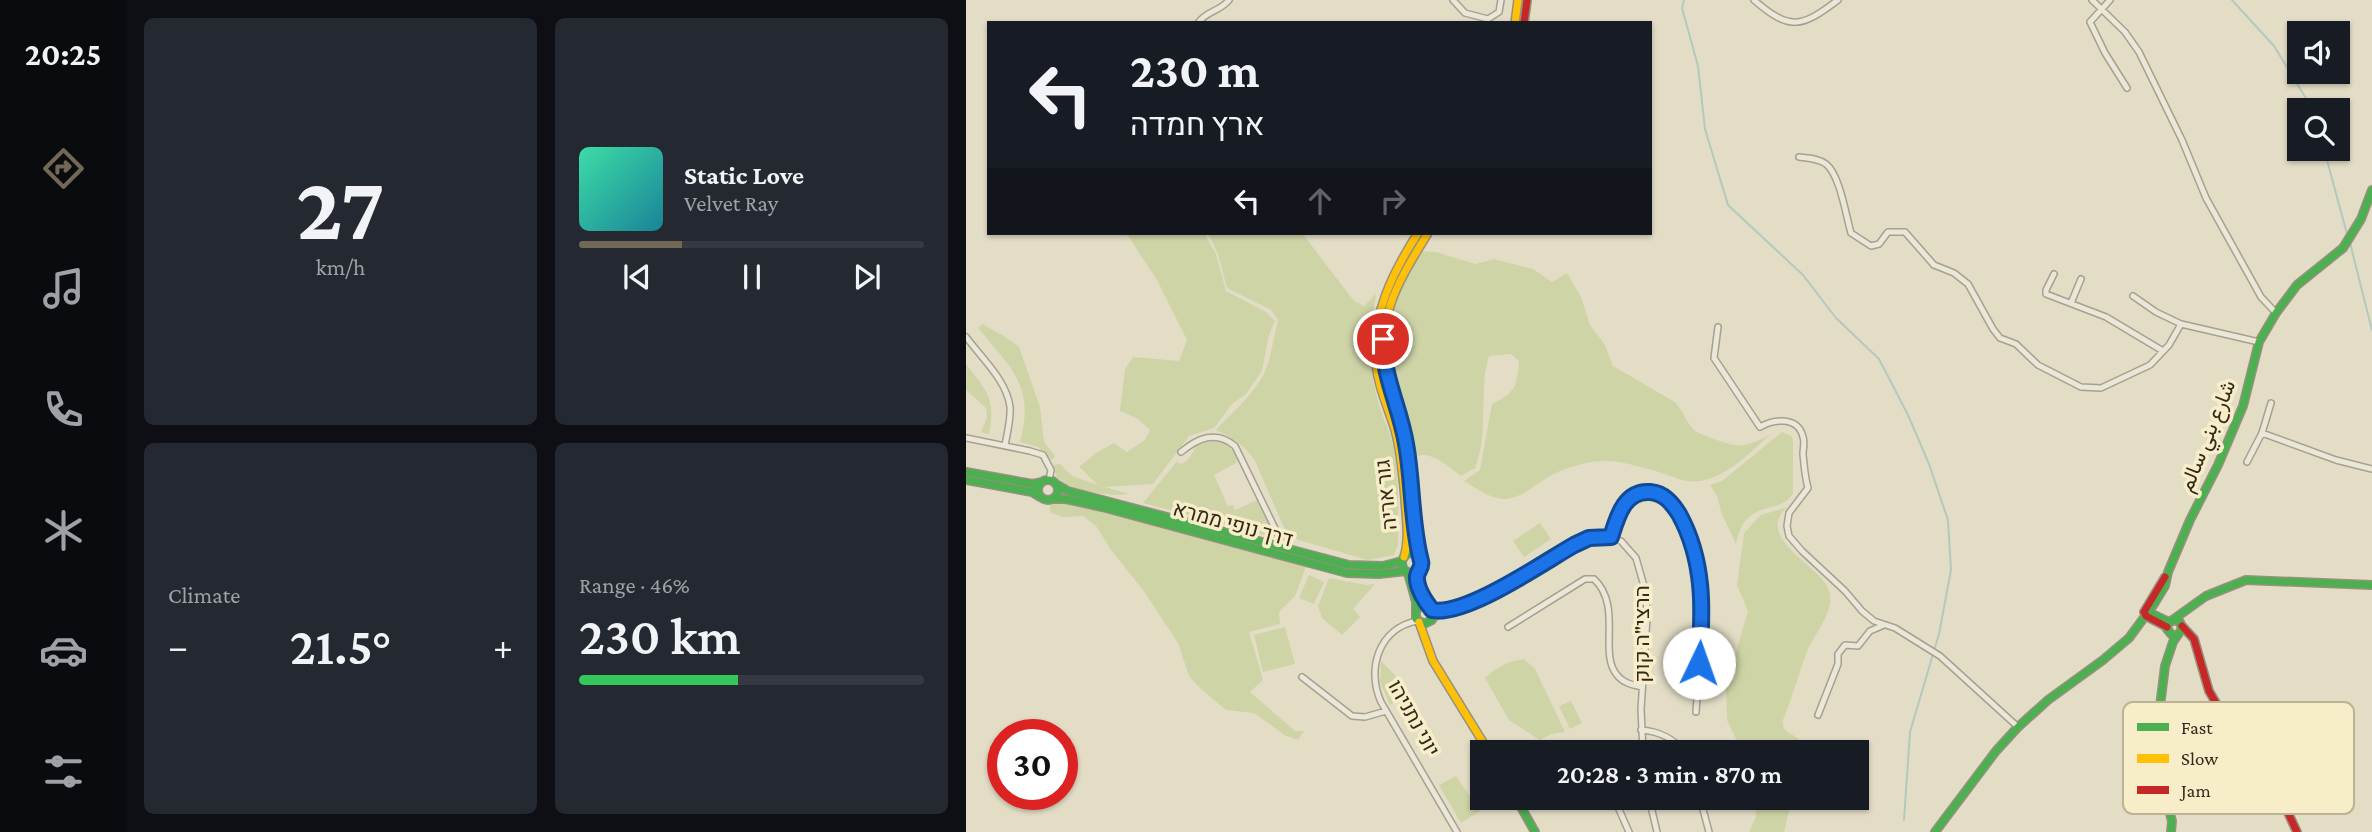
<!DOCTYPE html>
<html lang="en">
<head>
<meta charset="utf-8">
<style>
	body { margin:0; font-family:"Crimson Pro",Vazirmatn,Heebo,serif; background:#242831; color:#f1f3f6; height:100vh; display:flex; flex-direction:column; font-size:26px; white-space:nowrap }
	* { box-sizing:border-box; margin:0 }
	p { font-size:23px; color:#9ea1a6 }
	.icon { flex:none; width:38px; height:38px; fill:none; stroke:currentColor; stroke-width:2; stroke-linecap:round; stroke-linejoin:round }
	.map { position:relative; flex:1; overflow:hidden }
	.panel { display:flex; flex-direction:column; gap:18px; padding:18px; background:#0d0f14; width:840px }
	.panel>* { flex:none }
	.top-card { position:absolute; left:21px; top:21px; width:665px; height:214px; border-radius:0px; box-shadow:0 2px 5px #0004; background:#171b24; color:#f1f3f6; overflow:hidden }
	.fabs { position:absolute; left:1321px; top:21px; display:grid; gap:14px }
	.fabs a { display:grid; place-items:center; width:63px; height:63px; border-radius:0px; background:#171b24; box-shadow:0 2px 5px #0004; font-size:35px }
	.speed { position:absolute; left:21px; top:719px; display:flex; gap:14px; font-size:35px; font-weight:700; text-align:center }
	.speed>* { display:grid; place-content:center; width:91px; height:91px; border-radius:50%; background:#171b24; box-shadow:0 2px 5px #0004; line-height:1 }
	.speed .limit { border:10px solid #d22; background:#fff; color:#111 }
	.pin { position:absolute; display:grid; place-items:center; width:60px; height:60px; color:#fff; margin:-30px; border:4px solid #fff; border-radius:50%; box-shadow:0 2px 7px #0007 }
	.me { position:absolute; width:77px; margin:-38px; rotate:3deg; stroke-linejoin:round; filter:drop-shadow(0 0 5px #0008) }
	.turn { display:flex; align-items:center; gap:24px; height:147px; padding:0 28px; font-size:32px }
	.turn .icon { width:91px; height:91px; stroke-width:2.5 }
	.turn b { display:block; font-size:49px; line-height:60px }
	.lanes { display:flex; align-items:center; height:66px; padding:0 28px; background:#0003; justify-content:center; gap:35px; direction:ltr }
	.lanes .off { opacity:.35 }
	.big { font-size:52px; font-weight:600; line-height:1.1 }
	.panel .tile { flex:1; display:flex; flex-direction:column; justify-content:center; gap:10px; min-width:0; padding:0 24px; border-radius:10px; background:#242831 }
	.panel .dial { align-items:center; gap:0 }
	.dial b { font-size:91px; line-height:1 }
	.song { display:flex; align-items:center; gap:21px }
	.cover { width:84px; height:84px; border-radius:10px; background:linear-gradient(135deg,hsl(160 70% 55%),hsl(190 70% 35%)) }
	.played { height:7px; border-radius:4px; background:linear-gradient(90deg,#716856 30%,#363941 30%) }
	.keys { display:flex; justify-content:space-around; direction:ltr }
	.heat { display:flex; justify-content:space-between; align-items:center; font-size:38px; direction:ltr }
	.charge { height:10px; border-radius:5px; background:linear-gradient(90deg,#34c759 46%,#363941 0) }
	.panel .tiles { flex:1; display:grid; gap:18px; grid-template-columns:repeat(2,1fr) }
	.trip { position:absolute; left:504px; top:740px; width:399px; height:70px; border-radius:0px; background:#171b24; box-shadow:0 2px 5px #0004; font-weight:600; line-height:70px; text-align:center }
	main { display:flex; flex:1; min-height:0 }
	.tabs { display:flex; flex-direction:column; width:126px; justify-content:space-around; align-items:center; background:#090b0e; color:#9ea1a6 }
	.tabs .icon { width:49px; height:49px }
	.tabs .on { color:#716856 }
	.tabs b { font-size:32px; color:#f1f3f6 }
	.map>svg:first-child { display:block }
	.green { fill:#cfd4a7 }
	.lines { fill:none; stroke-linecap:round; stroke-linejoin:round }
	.stream { stroke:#b3c9bd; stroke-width:2 }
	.street-casing { stroke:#a6a090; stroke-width:8 }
	.fast-casing { stroke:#979080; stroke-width:10 }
	.slow-casing { stroke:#979080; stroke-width:10 }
	.jam-casing { stroke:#979080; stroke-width:10 }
	.street { stroke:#eae6d8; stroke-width:5 }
	.fast { stroke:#4caf50; stroke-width:7 }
	.slow { stroke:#ffc107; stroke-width:7 }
	.jam { stroke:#c62828; stroke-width:7 }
	.route-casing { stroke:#114b97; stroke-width:18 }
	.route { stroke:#1a73e8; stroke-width:12 }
	.labels { text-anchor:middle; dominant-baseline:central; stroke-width:7; stroke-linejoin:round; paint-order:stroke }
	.street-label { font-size:21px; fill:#342919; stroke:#f7eec9 }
	.key { fill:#f7eec9; stroke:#bcb394; stroke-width:2 }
	.key-label { font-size:19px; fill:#342919 }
</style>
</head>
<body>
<main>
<nav class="tabs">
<b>20:25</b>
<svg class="icon on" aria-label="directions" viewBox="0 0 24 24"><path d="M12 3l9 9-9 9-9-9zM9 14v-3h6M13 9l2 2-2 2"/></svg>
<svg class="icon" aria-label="music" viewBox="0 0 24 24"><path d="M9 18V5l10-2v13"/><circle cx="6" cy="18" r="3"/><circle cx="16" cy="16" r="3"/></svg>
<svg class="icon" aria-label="phone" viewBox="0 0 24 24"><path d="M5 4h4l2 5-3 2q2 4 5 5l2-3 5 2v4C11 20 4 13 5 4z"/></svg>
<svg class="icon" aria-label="climate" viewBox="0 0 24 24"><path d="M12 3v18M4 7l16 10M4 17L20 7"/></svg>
<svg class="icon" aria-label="car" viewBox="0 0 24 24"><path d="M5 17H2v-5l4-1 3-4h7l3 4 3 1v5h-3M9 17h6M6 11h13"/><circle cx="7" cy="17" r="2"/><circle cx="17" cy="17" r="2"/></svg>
<svg class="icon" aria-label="filters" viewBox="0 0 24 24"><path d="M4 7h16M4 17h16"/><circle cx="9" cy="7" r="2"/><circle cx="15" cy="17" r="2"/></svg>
</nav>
<section class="panel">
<div class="tiles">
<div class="tile dial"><b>27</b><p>km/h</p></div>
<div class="tile">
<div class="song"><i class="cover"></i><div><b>Static Love</b><p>Velvet Ray</p></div></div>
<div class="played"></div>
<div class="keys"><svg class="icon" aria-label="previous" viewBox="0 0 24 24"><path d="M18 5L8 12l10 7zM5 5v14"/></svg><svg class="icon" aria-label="pause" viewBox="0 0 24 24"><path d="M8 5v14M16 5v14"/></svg><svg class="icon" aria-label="next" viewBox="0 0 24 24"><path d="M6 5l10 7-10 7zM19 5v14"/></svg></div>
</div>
<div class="tile"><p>Climate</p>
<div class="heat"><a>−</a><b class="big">21.5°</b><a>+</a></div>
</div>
<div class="tile"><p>Range · 46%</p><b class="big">230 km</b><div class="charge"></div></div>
</div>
</section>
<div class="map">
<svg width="1406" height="832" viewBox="0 0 1406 832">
	<rect width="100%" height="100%" fill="#e3ddc6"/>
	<path class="green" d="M160 233H238L250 254 260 291 300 312 309 321 303 335 296 371 279 395 267 403 248 428 223 436 187 484 139 487 163 494C144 497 103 491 90 476L88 465 94 464 106 476 132 485 113 467 130 453 148 443 161 452 179 440 184 430 172 419 154 411 159 369 167 357 213 361 221 340 191 280Z
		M242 233H336L388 301 398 306 410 294C404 333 401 362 412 401 415 415 423 428 426 442 434 475 432 510 432 544L428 555 402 560 322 537 289 461C279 445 267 438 250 430 265 413 283 399 295 379 305 363 307 339 312 320L305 310 261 288 252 254Z
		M452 251 470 252 509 264 528 259 551 265 567 269 586 282 601 273 615 297 624 325 639 345 647 366 709 402C717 410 720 422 728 430 733 434 741 436 748 439 775 449 780 447 805 434 785 451 762 477 734 481 716 483 709 477 693 472 672 466 648 458 625 462 612 465 596 469 584 476 569 484 556 499 537 499 523 498 510 488 498 481L514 470 526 404C549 392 551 388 553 361L545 354 523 356C512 389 524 431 509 468L495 476C481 466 463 448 446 458 445 432 434 410 426 385 410 335 429 295 452 251Z
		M16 324 38 336 53 347 74 407 78 442 89 456 86 460 72 447 54 442C69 386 46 369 12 328Z
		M0 364C21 391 30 399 23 434L15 432 21 418 20 408 0 390Z
		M816 432 825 436 827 440V493C815 517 780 495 770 544L755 512 752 498 744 485 756 481Z
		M247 441C258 442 274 450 270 463L248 475 262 506 267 505 269 510 291 500 304 527 302 536 177 503 211 461 214 464C225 461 225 453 231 445Z
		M84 504H100L128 510 340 567 329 596 313 612 314 624 283 632 297 680 284 692 329 731H338L332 740 320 736 288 713 260 710 234 688 223 676 212 643 177 590 145 550 130 526 117 516 96 517 84 512Z
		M821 507C786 540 860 567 864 594 867 615 847 635 840 654 832 676 826 698 817 720 815 735 829 732 835 742L832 752H776L761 720 760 686 782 611 771 585 778 533 795 515Z
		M574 523 585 539 558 557 547 541Z
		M343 575 358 582 348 604 333 598Z
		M363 578 400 585 409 584 387 609 394 617 376 635 356 618 352 606Z
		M319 627 329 664 297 672 288 635Z
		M558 659 569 669 599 732 585 734 574 740 543 720 519 678C531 667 542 661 558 659Z
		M415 661 429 675 439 696 424 705 414 682Z
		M605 701 616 723 604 729 593 706Z
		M490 776 514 811 495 823 473 785Z
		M789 798H826L818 832H783L790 816Z"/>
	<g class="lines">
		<path class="stream" d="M718 0 716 8 732 66 739 129 762 205 837 275 870 318 913 359 942 415 963 464 982 520 985 570 973 634 944 732 938 820
			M1266 0 1308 46 1347 110
			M1358 149 1381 234
			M1384 243 1406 330"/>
		<defs>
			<path id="street" d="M487 0 499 13 522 19 533 12 535 0
				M788 0C824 31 835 28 872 0
				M1126 0 1159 32 1173 52 1216 140 1240 198 1295 297 1310 313
				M1144 0 1124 22 1139 53 1161 88
				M232 23C240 11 255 11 263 0
				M833 157C842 158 852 158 860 164 874 175 880 216 885 233L905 246 913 244 922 232H939L968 265 988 273 1002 284 1027 329 1034 338 1050 344 1072 365 1115 387 1135 388 1184 365 1203 345 1215 324
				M1088 274 1080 290V294L1140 317 1197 351
				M1167 296 1190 312 1215 324 1293 342
				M1105 303 1115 279
				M752 327 748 358 794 427C808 419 832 416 837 437 839 442 837 449 837 454 838 466 839 477 842 488L823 513 821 526 823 536 836 551 879 591 896 611 908 621 929 628 974 656 1052 727
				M0 337C15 357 41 381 44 407 45 420 41 433 39 446
				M1305 403 1296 433 1370 460 1406 469
				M0 438 64 451 77 455 85 470 83 480
				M215 452C232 438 250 430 269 446L317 545
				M1281 462 1296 433
				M644 537C651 518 657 491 683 492 699 493 707 504 714 517 748 576 734 648 730 712
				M467 618 512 600 616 541 640 536 655 541 670 558 680 593 681 618 675 709 677 752
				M451 621C413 628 400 669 415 702L491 832
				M542 627 619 579H628C657 606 632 653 651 675 657 683 667 685 676 687
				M336 677 386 716 399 717 420 711
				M852 715 872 664V654L879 645 892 646 904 631 918 625
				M675 730C692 731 708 739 719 752
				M648 798 663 832
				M683 798 691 832
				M734 798 743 832"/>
			<path id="fast" d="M0 472 67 484 76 482
				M0 480 66 492 74 497
				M72 490a10 10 0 1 1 20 0a10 10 0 1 1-20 0Z
				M90 484 102 491 383 565 417 566 436 561
				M86 499H100L136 507 381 573 413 574 440 571
				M436 563a10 10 0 1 1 20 0a10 10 0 1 1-20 0Z
				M454 569V589L463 606
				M442 573 450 602V619L458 624 466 620 468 614 464 607 456 605 450 610
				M1182 612 1203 622
				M1205 621 1240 596 1280 580 1406 585
				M550 798 569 832
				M969 832 1030 751 1052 727 1082 700 1137 660 1163 638 1188 604 1199 586 1202 572 1224 520 1252 465 1277 406 1293 342 1310 313 1331 285 1377 248 1395 219 1406 190
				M1205 832 1206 821 1188 755 1199 666 1207 642 1216 629 1214 622 1207 620 1202 624 1201 629 1206 635H1211"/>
			<path id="slow" d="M549 23 552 0
				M453 556C449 521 448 478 441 444 436 423 426 404 422 383 408 320 430 285 462 233
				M438 557C444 538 440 518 439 499 437 476 435 452 429 430 422 407 412 387 410 363 405 315 427 272 452 233
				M453 622 467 661 523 752"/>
			<path id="jam" d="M558 23 561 0
				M1178 612 1199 577
				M1178 612 1180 616 1201 627
				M1216 626 1228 639 1243 691 1267 732 1312 791 1331 832"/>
		</defs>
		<use href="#street" class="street-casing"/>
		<use href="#fast" class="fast-casing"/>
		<use href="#slow" class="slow-casing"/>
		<use href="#jam" class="jam-casing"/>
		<use href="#street" class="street"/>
		<use href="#fast" class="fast"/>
		<use href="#slow" class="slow"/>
		<use href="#jam" class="jam"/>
	</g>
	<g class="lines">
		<defs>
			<path id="route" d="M417 339C417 378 434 407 440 444 447 482 445 523 455 561 457 567 452 570 451 576 450 588 459 601 466 610 499 617 578 562 608 545L623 538 645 537C651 518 658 490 684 492 698 493 706 503 713 514 739 561 737 611 733 663"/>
		</defs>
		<use href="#route" class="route-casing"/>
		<use href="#route" class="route"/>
	</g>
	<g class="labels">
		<g class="street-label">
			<text transform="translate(1241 436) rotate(-68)">شارع بني سالم</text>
			<text transform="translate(420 495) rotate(-96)">גור אריה</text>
			<text transform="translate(267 524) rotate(15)">דרך נופי ממרא</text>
			<text transform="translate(676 634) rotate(-90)">הרצי"ה קוק</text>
			<text transform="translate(448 718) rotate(61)">יוני נתניהו</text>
		</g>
	</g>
	<rect x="1157" y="702" width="231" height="112" rx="10" class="key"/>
	<rect x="1171" y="723" width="32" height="8" fill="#4caf50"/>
	<rect x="1171" y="754" width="32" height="9" fill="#ffc107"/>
	<rect x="1171" y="786" width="32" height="8" fill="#c62828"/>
	<g class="key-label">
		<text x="1215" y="734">Fast</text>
		<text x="1215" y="765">Slow</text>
		<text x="1215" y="797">Jam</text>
	</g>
</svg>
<div class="fabs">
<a><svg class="icon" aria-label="sound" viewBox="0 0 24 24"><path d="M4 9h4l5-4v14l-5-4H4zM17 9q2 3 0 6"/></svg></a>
<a><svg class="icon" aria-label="search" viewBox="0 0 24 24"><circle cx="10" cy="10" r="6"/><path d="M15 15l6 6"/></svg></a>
</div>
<div class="speed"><div class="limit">30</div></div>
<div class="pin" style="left:417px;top:339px;background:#d93025"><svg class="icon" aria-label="arrive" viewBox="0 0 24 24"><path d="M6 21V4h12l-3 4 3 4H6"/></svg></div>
<svg class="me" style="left:733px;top:663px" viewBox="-20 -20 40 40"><circle r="19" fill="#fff"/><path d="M0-13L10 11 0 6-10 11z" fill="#1a73e8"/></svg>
<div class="trip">20:28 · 3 min · 870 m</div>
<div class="top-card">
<div class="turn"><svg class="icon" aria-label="left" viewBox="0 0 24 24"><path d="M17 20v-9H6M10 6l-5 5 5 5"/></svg><div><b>230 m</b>ארץ חמדה</div></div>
<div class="lanes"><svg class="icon" aria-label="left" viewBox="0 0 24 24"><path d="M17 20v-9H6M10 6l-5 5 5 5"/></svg><svg class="icon off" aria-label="ahead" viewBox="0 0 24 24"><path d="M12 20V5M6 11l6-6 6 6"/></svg><svg class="icon off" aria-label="right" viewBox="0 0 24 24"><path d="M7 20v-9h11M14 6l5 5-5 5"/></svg></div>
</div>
</div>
</main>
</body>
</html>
